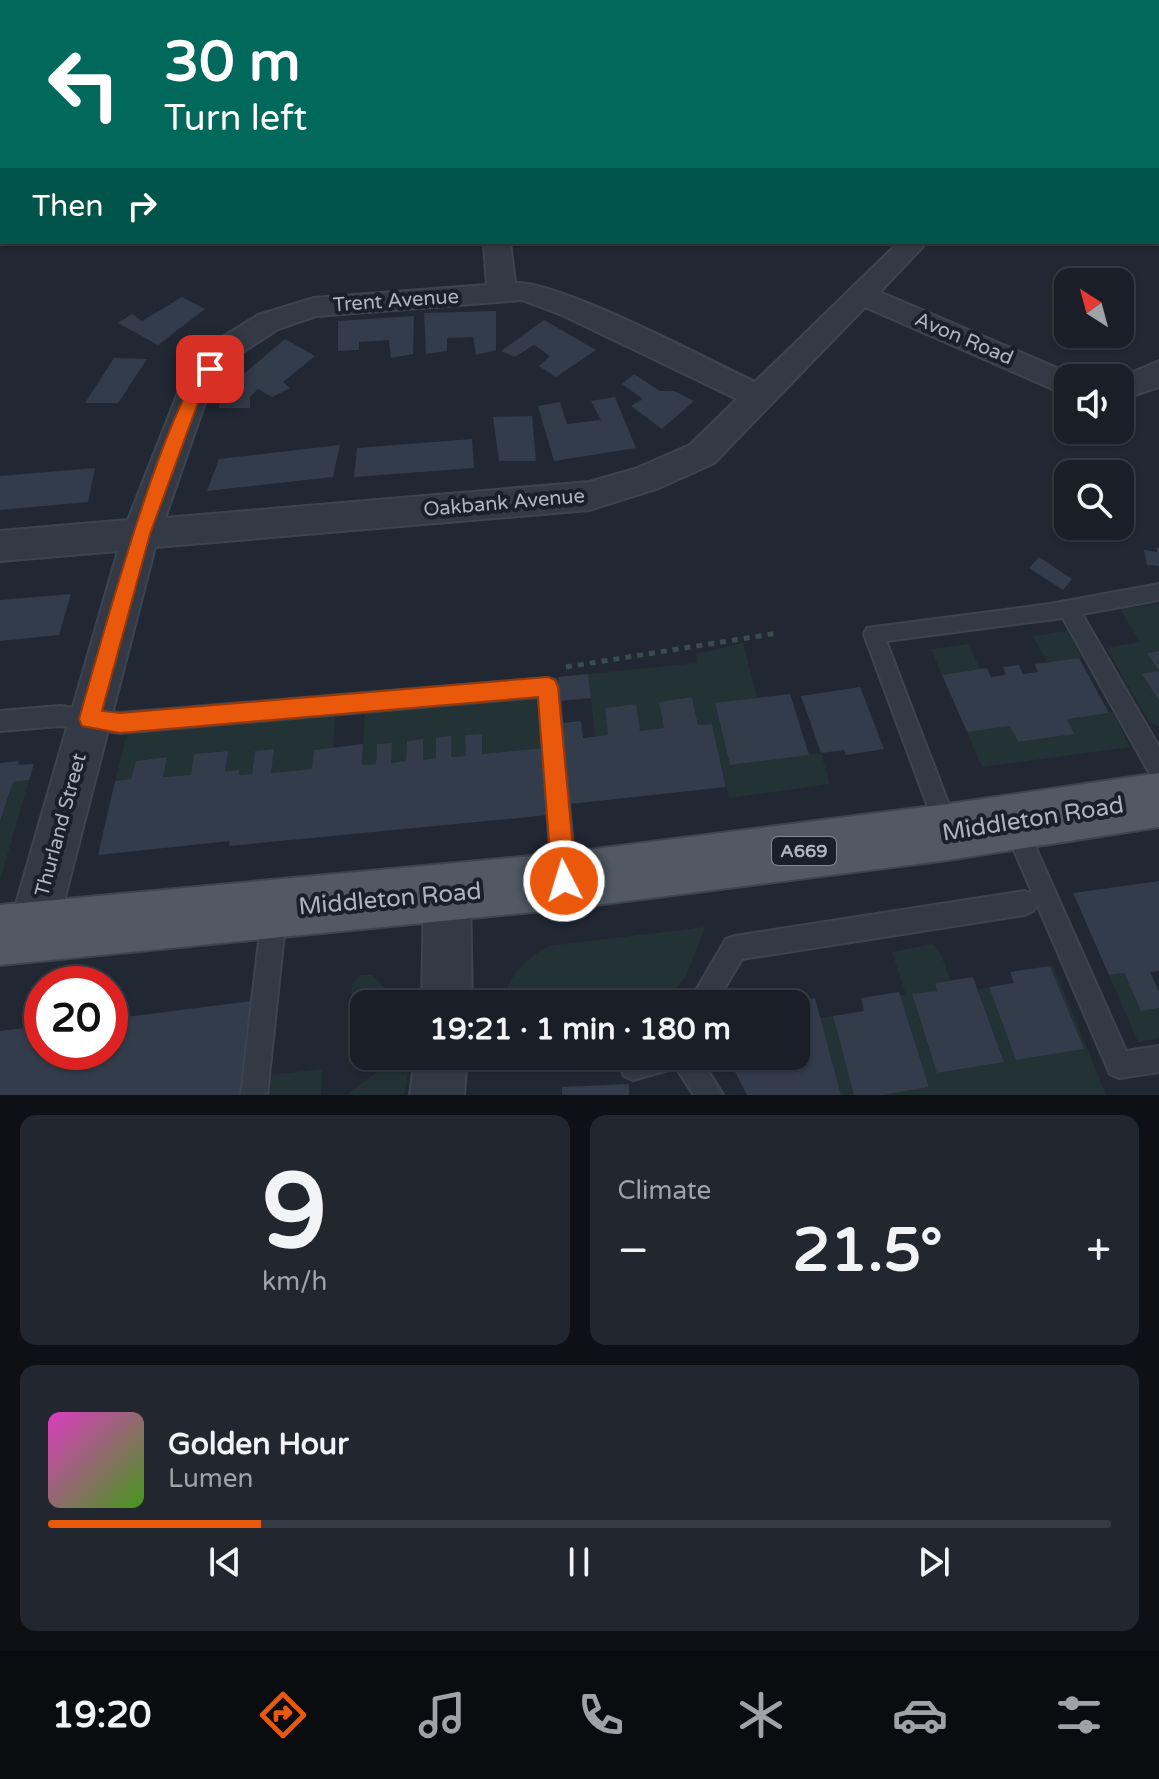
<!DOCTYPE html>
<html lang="en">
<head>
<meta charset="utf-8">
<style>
	body { margin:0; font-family:"Varela Round",sans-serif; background:#22272f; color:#f1f3f6; height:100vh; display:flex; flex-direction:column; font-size:30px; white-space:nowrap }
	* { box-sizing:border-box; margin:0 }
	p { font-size:26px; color:#9fa2a7 }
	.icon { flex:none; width:44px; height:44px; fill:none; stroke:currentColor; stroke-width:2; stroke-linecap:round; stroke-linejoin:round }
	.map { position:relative; height:1095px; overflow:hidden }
	.details { display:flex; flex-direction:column; gap:20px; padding:20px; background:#0e1015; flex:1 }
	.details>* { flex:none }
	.banner { position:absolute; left:0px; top:0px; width:1160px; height:244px; box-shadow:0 2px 6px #0004,0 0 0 2px #373c44; background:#00695c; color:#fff; overflow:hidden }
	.needle { width:52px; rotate:324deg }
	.fabs { position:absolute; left:1054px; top:268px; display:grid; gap:16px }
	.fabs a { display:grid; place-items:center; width:80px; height:80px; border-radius:16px; background:#191e27; box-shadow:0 2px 6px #0004,0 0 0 2px #373c44; font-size:40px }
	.speed { position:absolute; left:24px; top:966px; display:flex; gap:16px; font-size:40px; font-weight:700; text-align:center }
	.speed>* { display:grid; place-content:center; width:104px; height:104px; border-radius:50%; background:#191e27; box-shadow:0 2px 6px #0004,0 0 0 2px #373c44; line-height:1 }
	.speed .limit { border:12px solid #d22; background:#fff; color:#111 }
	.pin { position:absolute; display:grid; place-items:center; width:68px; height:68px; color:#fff; margin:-34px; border-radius:16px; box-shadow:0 4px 12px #0006 }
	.me { position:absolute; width:88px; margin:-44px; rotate:355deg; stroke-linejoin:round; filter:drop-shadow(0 0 6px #0008) }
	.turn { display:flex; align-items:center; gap:28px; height:168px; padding:0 32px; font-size:36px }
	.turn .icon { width:104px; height:104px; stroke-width:2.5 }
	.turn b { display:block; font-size:56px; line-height:68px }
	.then { display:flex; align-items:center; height:76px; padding:0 32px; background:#0003; gap:16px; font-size:30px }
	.big { font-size:60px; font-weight:700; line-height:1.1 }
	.details .widget { flex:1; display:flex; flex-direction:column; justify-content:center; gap:12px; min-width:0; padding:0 28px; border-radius:16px; background:#22272f }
	.details .dial { align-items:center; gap:0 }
	.dial b { font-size:104px; line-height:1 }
	.song { display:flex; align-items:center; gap:24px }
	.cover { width:96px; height:96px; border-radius:12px; background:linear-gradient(135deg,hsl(310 70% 55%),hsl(100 70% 35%)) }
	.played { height:8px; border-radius:4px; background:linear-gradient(90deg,#ea580c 20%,#373c44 20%) }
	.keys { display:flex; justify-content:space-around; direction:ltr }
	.heat { display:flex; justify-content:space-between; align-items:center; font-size:44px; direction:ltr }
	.details .tiles { flex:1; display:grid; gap:20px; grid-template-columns:1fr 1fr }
	.widget:last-child { grid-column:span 2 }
	.trip { position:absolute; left:350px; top:990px; width:460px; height:80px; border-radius:16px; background:#191e27; box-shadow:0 2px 6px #0004,0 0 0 2px #373c44; font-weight:700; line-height:80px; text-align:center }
	.tab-bar { display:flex; height:128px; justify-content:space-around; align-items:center; background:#0a0c10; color:#9fa2a7 }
	.tab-bar .icon { width:56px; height:56px }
	.tab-bar .current { color:#ea580c }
	.tab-bar b { font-size:36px; color:#f1f3f6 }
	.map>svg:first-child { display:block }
	.green { fill:#233235 }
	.building { fill:#333c4b }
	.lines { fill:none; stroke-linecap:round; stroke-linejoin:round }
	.service-casing { stroke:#3e444f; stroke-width:4 }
	.minor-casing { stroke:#3e444f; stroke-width:4 }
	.primary-casing { stroke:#3e444f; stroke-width:4 }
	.path { stroke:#3b4c4e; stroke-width:5; stroke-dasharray:6 6; stroke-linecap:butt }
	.service { fill:#343a45; fill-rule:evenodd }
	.minor { fill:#343a45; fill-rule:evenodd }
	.primary { fill:#525965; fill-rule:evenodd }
	.route { fill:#ea580c; stroke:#983908; stroke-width:2 }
	.labels { text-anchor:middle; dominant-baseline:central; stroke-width:8; stroke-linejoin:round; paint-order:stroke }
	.shield { fill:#1a2029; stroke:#828894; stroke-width:2 }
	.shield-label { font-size:18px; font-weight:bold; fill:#aeb5c2 }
	.street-label { font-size:20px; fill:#aeb5c2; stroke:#1a2029 }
	.near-street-label { font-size:24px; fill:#aeb5c2; stroke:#1a2029 }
</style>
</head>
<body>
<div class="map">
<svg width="1159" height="1095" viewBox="0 0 1159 1095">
	<rect width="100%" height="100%" fill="#212834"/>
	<path class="green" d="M1159 604V651L1148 653 1159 671 1143 674 1159 701V726L1150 723 1106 648 1140 642 1120 609Z
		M1067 631 1082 658 1047 662 1033 636Z
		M743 643 757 698 715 704 730 765 821 753 830 784 729 798 712 724 698 725 692 697 659 702 664 728 640 731 635 704 605 708 608 735 595 737 588 674 697 663 696 654Z
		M968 644 980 669 942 675 931 649Z
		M539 697 543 748 482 754V734L466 735V756L451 757 450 736 436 758 423 760 422 739 407 741 406 761 391 763V743L377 744 376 764 362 765 365 713Z
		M1113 712 1130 747 982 767 967 732 1010 726 1018 742 1074 734 1067 719Z
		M335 716 333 748 314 750 312 769 271 773 273 749 255 751 252 774 239 775V770L225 771 227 751 194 754 191 775 163 777 166 757 136 761 131 779 115 781 127 733Z
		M29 780 0 880V825L13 782Z
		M705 927 686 976 664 1004H502C508 976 524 959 549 946Z
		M933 944 941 954 950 980 935 983 937 991 912 995 937 1073 1004 1062 978 989 989 987 1016 1060 1083 1049 1050 966H1053L1106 1095H883L929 1087 900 995H906L892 952Z
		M1124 973 1141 1011 1159 1008V1038L1138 1042 1109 975Z
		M361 975H372L387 990 392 1004H364V1055L348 1065 352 984Z
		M833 1016 854 1095H841L820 1018Z
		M398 1056H412L404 1095H347Z
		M322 1069 321 1095H269L270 1075Z"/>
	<path class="building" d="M182 297 205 309 158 345 118 323 132 314 142 321Z
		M496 311V350L476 355 473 337 447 338V351L426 354 424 313Z
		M414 316 413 354 391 358 389 340 359 342V350L338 351V321Z
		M544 320 596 350 556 377 539 366 550 356 534 345 515 357 501 351Z
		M285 339 315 356 283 382 290 388 272 397 258 389 250 397V408H219L221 393Z
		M114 358 147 359 118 403H85Z
		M634 374 660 391H674L694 401 662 429 631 406 643 399 622 384Z
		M615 397 636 448 554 461 538 406 560 402 567 424 601 420 591 401Z
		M532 416 536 461H499L493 417Z
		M472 439 474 468 354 477 357 448Z
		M340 445 333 477 207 491 219 459Z
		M95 468 88 502 0 510V476Z
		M1156 548H1159V566L1147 565 1144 550 1157 552Z
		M1039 557 1072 579 1063 590 1029 568Z
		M71 594 59 635 0 641V600Z
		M1159 651V701L1142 674 1159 671 1147 653Z
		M1079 658 1109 713 1067 719 1074 734 1018 742 1010 726 967 732 942 675 987 668 991 677 1006 675 1003 667 1019 665 1023 674 1038 672 1035 664Z
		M588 674 591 698 560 701 558 677Z
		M860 687 884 749 846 755 844 750 821 753 801 696Z
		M790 694 809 755 730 765 715 703Z
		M692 697 698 725 712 724 726 787 570 804 562 723 581 721 583 738 608 735 605 708 636 704 640 731 664 728 659 702Z
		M482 734V754L543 748 548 815 229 846 230 841 98 855 115 781 131 779 136 761 167 757 163 777 191 775 194 754 228 751 225 771 239 770V775L252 774 255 751 274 749 271 773 312 769 314 750 363 744 362 765 376 764 377 744 392 743 391 763 406 761 407 741 423 739V760L436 758V738L451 736V757L466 756 465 735Z
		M19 761 18 765 34 764 29 780 13 782 0 822V763Z
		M1159 881V971L1150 972 1159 992V1008L1141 1011 1124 973 1109 975 1073 893Z
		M1050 966 1084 1049 1016 1060 989 987 1014 983 1010 972Z
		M973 977 1004 1062 937 1073 912 994 937 991 935 983Z
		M899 992 929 1087 883 1095H854L833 1016 864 1011 861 998Z
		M815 998 841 1095H747L734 1070 732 1056H796V1002Z
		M252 1001 241 1095H0V1031L42 1026V1052H110V1019Z
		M629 1084V1095H562V1087Z"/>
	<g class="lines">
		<defs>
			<path id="service" d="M286 0H300L302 2H288Z
				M357 0H373L355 2Z
				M1159 584V600L1082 614 1159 747V779L1151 776 1063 618 886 641 957 826 954 834 946 837 938 834 864 634 867 628 1050 604Z
				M548 678 555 680 558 687 576 877 572 885 564 889 556 885 552 877 539 697 120 733 60 726 0 731V711L60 706 120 713Z
				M1015 816 1023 819 1126 1051 1159 1046V1072L1119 1078 1110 1074 1037 904 1033 911 1025 915 742 959 715 1004H688L726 939 735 936 1025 891 1033 894 1004 827 1007 819Z
				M274 903 282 907 286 915 267 1095H241L262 915 266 907Z
				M628 1056H699L723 1095H694L676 1068 633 1080 624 1076 620 1067 624 1058Z"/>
			<path id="minor" d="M430 0H453L454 2H431Z
				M1028 0H1050L1051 2H1029Z
				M1158 23H1159V36H1158Z
				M0 89H2L0 103Z
				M2 212V228L0 229V213Z
				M484 242H510L515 283C558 280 708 360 755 382L899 242H927L880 292 1080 378H1068V394L1057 391 865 307 714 463 659 488 589 510 155 547 56 932 49 949 32 956 15 949 8 932 118 551 0 561V531L128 520 180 388 213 343 258 315 314 298 487 285ZM522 300 562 315 737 399 690 445 635 469 589 482 165 518 209 391 235 357 278 329 316 316Z
				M1159 361V387L1120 400 1119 378Z
				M447 871 464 877 470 894 472 1004H422L424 894 430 877Z
				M415 1056H467L464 1095H410Z"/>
			<path id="primary" d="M1159 773V827L948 860 564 909 0 965V905L564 853 948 804Z"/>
		</defs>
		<use href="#service" class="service-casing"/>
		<use href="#minor" class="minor-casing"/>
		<use href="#primary" class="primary-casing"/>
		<path class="path" d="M566 667 778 633"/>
		<use href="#service" class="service"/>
		<use href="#minor" class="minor"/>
		<use href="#primary" class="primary"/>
	</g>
	<path class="route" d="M210 363 217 369 203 389 150 534 102 711 120 713 548 677 555 680 558 687 576 881 572 889 564 893 556 889 552 881 538 697 120 733 82 726 79 719C94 668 171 377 210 363Z"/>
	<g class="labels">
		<rect class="shield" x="772" y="837" width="64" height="28" rx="6"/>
		<g class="shield-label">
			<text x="804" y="851">A669</text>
		</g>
		<g class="street-label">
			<text transform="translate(396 301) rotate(-4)">Trent Avenue</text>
			<text transform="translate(964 339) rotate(23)">Avon Road</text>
			<text transform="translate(504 503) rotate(-5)">Oakbank Avenue</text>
			<text transform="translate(61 825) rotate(-75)">Thurland Street</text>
		</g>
		<g class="near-street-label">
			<text transform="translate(1033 819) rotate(-9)">Middleton Road</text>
			<text transform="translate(390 899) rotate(-5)">Middleton Road</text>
		</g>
	</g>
</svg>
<div class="fabs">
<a><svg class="needle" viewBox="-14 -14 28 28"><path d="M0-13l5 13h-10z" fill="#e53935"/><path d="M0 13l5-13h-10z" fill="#9fa2a7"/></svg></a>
<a><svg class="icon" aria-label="sound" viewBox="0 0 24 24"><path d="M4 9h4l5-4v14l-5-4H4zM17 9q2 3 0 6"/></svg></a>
<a><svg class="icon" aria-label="search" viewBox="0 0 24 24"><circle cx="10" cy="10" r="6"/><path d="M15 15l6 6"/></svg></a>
</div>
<div class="speed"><div class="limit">20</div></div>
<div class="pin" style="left:210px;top:369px;background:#d93025"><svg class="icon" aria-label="arrive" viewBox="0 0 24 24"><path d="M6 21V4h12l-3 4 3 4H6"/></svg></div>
<svg class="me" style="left:564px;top:881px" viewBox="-20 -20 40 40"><circle r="17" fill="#ea580c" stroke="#fff" stroke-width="3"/><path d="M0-11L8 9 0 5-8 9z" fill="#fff"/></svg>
<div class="trip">19:21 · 1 min · 180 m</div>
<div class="banner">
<div class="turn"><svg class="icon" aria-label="left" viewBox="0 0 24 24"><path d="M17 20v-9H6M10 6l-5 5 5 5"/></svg><div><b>30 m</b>Turn left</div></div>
<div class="then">Then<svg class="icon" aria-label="right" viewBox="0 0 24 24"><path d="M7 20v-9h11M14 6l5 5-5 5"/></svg></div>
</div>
</div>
<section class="details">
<div class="tiles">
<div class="widget dial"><b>9</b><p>km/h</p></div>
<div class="widget"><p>Climate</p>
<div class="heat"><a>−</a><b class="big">21.5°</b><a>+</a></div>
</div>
<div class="widget">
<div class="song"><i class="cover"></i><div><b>Golden Hour</b><p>Lumen</p></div></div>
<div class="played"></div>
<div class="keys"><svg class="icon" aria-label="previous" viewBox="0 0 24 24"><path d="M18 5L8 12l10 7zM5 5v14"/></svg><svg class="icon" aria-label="pause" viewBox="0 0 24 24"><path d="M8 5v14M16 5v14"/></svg><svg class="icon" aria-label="next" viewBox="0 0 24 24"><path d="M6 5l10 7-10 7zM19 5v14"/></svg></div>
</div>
</div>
</section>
<nav class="tab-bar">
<b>19:20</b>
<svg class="icon current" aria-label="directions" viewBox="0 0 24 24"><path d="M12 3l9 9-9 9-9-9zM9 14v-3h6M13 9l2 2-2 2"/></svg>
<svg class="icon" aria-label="music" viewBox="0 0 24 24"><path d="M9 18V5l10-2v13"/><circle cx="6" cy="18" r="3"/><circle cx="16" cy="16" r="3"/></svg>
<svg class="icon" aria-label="phone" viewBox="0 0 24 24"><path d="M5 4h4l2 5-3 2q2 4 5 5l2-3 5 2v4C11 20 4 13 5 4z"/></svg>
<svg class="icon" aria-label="climate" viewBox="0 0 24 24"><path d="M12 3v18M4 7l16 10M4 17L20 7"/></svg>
<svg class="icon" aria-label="car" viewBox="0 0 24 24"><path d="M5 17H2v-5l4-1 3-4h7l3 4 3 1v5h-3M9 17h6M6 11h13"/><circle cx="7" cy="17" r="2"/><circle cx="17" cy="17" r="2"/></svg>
<svg class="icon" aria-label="filters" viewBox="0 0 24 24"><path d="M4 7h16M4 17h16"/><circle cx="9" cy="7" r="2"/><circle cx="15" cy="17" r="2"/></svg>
</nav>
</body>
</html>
